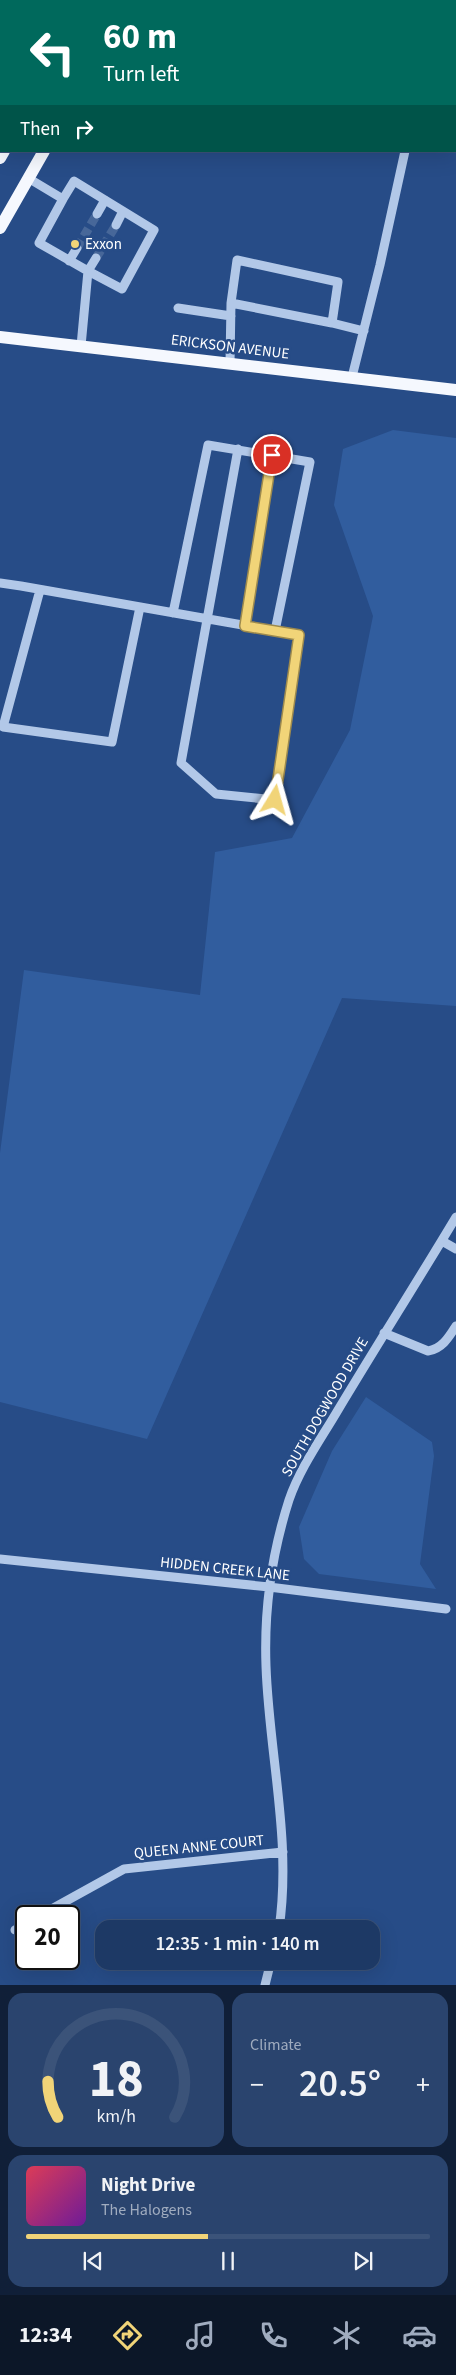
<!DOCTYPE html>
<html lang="en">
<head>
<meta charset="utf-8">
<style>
	body { margin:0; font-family:"Source Sans 3",sans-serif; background:#2a446e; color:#f1f3f6; height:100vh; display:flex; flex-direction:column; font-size:19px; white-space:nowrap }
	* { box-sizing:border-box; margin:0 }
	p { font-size:16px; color:#a0acbf }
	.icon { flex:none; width:28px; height:28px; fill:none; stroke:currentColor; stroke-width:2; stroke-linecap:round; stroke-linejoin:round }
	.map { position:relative; height:1985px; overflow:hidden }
	.side { display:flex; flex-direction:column; gap:8px; padding:8px; background:#101f38; flex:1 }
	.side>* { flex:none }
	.top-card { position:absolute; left:0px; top:0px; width:456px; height:152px; box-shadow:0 5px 20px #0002,0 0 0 1px #3b5379; background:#00695c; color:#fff; overflow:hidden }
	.speed { position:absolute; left:15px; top:1905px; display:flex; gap:10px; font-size:25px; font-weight:700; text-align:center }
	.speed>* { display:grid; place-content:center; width:65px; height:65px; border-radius:50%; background:#1d3965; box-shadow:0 5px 20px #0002,0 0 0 1px #3b5379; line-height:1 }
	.speed .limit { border:2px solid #111; border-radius:8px; background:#fff; color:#111 }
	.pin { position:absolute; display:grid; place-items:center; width:42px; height:42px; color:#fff; margin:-21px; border:2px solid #fff; border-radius:50%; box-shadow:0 1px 5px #0007 }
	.me { position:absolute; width:55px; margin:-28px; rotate:8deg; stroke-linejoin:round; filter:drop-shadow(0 0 4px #0008) }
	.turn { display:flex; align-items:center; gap:18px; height:105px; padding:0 20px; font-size:22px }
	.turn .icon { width:65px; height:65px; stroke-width:2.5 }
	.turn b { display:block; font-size:35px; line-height:42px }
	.then { display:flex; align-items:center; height:48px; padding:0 20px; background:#0003; gap:10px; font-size:19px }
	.big { font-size:38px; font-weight:600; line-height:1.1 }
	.side .widget { flex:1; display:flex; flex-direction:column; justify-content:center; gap:8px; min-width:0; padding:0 18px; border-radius:15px; background:#2a446e }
	.side .dial { align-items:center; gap:0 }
	.dial svg { height:130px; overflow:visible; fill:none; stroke:#3b5379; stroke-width:7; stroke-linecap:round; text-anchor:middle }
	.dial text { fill:#f1f3f6; stroke:none }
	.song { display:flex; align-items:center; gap:15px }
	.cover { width:60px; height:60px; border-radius:8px; background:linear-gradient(135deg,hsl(350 70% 55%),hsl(280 70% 35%)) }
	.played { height:5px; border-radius:2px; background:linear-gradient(90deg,#f1d478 45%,#3b5379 45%) }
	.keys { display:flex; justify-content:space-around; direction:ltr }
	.heat { display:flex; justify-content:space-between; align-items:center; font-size:28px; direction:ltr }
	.side .tiles { flex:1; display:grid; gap:8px; grid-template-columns:1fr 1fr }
	.widget:last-child { grid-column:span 2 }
	.trip { position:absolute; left:95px; top:1920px; width:285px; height:50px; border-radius:15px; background:#1d3965; box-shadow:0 5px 20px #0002,0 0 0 1px #3b5379; font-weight:600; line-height:50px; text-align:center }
	.tabs { display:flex; height:80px; justify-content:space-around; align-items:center; background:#0c1728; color:#a0acbf }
	.tabs .icon { width:35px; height:35px }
	.tabs .on { color:#f1d478 }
	.tabs b { font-size:22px; color:#f1f3f6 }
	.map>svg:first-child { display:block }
	.green { fill:#315d9e }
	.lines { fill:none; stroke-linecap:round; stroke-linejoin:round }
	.minor-tunnel { stroke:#476799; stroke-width:9; stroke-dasharray:9 4.5; stroke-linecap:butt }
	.minor { stroke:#b2c8e8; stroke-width:9 }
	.major { stroke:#f5f8fe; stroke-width:12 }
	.route-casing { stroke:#9d8a4e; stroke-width:12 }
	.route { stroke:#f1d478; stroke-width:9 }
	.poi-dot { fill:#f1d478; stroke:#274c87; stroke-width:2 }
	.labels { text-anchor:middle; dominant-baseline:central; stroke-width:5; stroke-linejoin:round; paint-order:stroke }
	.poi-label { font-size:15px; fill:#fff; stroke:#274c87; text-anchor:start }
	.street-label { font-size:15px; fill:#fff; stroke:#274c87 }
</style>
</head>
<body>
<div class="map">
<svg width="456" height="1985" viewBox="0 0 456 1985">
	<rect width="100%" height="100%" fill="#274c87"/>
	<path class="green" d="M393 430 456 438V1006L342 998 147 1439 0 1402V1153L24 970 200 995 215 852 292 838 350 730 373 616 334 505 343 449Z
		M366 1397 432 1442 434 1456 420 1564 436 1589 319 1574 304 1559 299 1527 332 1451Z"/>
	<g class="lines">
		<path class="minor-tunnel" d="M77 248 97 214
			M96 258 116 225"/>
		<path class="minor" d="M206 0 210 1
			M274 0 275 1
			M306 1 307 0
			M455 73 456 72
			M28 178 63 199 39 243 88 271 81 346
			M63 199 74 181 154 230 122 289 88 271 96 258
			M97 214 105 200
			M116 225 123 211
			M69 261 77 248
			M231 303 332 323
			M178 308 231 316
			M230 363 231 303 237 260 338 282 332 323 364 331
			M352 377 380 265 405 151
			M0 583 21 586 299 635 275 800 216 794 181 763 238 449
			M40 590 3 727 112 742 140 607
			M173 613 208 445 310 462 275 631
			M245 626 272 455
			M442 1241 456 1249
			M384 1333 428 1351C442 1349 449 1337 456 1326
			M0 1559 269 1587 446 1609
			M39 1916 124 1869 283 1852
			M279 1929C292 1841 269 1754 266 1666 264 1611 272 1553 289 1500 300 1468 321 1439 338 1410 377 1345 417 1282 456 1217
			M15 1930 26 1924
			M265 1985 271 1961"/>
		<path class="major" d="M90 1 91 0
			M130 1 131 0
			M0 158 4 151
			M0 228 44 151
			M0 337 456 390"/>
	</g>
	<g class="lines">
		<defs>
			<path id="route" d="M272 455 245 626 299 635 275 800"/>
		</defs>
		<use href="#route" class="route-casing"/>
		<use href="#route" class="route"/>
	</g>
	<circle class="poi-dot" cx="75" cy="244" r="5"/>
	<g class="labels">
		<g class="poi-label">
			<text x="85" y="244">Exxon</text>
		</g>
		<g class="street-label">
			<text transform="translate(230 347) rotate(7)">ERICKSON AVENUE</text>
			<text transform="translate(325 1407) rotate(-60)">SOUTH DOGWOOD DRIVE</text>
			<text transform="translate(225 1569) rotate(6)">HIDDEN CREEK LANE</text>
			<text transform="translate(199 1847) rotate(-6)">QUEEN ANNE COURT</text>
		</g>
	</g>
</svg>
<div class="speed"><div class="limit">20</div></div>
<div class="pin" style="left:272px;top:455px;background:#d93025"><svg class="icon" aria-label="arrive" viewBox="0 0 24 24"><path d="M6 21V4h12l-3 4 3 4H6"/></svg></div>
<svg class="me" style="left:275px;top:800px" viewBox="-20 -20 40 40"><path d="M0-17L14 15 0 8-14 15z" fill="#f1d478" stroke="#fff" stroke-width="4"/></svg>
<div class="trip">12:35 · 1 min · 140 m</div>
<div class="top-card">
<div class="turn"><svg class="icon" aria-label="left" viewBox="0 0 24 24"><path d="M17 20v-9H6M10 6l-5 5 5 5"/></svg><div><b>60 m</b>Turn left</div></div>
<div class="then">Then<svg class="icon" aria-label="right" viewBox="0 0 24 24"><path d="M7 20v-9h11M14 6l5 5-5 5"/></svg></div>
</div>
</div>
<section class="side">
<div class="tiles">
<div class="widget dial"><svg viewBox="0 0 100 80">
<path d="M14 69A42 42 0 1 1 86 69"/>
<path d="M14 69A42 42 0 0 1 8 47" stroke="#f1d478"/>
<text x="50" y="56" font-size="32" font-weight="700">18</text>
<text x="50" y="72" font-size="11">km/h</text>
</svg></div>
<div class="widget"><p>Climate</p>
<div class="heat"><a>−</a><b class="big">20.5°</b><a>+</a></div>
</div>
<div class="widget">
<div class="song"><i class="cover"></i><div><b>Night Drive</b><p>The Halogens</p></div></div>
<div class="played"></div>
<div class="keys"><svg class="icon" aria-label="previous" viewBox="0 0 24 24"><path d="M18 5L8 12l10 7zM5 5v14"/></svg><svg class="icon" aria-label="pause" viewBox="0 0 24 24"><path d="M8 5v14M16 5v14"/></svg><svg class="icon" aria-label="next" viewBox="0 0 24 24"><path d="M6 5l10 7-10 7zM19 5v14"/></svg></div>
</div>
</div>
</section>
<nav class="tabs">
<b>12:34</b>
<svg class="icon on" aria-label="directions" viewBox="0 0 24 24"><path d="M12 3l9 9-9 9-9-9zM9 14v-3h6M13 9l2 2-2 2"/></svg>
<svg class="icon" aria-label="music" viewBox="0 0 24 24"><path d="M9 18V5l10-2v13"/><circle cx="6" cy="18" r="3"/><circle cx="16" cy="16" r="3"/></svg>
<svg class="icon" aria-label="phone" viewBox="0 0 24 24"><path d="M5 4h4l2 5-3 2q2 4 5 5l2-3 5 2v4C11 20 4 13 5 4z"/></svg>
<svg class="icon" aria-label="climate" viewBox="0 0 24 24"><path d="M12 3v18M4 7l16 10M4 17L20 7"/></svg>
<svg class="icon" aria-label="car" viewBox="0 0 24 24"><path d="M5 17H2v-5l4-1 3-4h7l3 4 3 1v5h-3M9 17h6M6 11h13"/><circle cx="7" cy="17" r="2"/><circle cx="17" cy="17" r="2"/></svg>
</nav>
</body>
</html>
